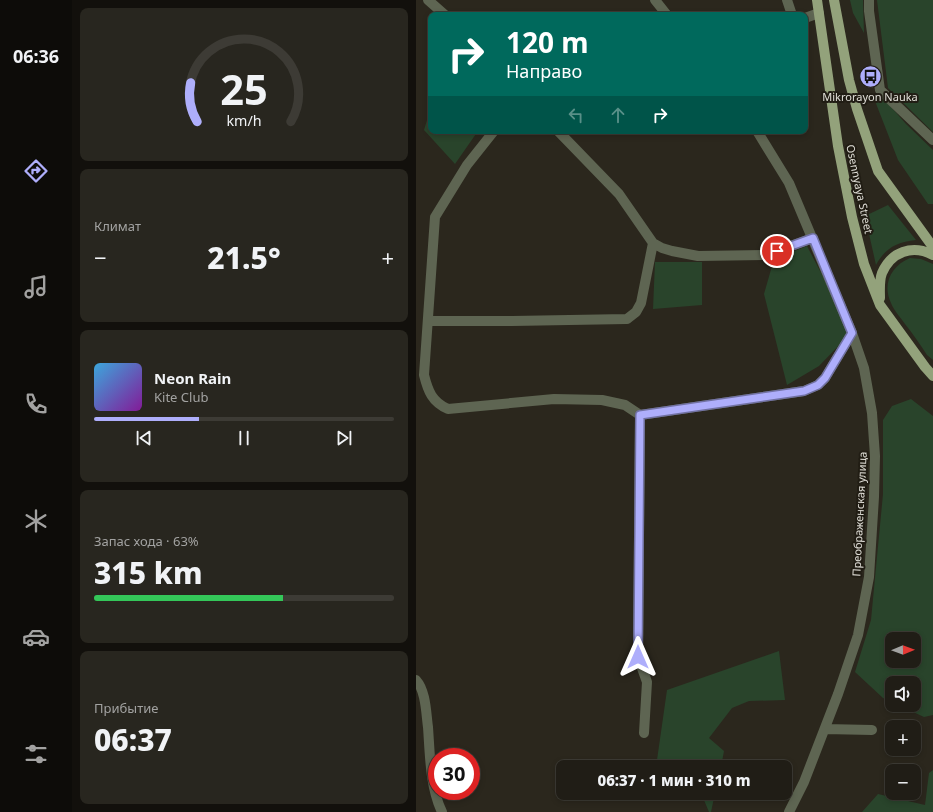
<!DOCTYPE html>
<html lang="ru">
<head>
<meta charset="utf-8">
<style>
	body { margin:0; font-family:"Noto Sans",sans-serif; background:#28261f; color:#f1f3f6; height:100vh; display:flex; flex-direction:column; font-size:15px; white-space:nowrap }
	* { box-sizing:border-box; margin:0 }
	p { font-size:13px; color:#a2a2a1 }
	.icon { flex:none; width:22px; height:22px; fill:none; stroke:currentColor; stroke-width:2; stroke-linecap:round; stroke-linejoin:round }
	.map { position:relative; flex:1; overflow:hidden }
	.side { display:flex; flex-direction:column; gap:8px; padding:8px; background:#12100c; width:344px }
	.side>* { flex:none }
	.hud { position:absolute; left:12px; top:12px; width:380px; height:122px; border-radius:8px; box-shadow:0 2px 6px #0003,0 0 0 1px #3d3b35; background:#00695c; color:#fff; overflow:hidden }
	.needle { width:26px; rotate:89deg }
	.tools { position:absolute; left:469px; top:632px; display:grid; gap:8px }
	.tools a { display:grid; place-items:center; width:36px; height:36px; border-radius:8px; background:#201d16; box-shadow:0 2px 6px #0003,0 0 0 1px #3d3b35; font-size:20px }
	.speed { position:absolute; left:12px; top:748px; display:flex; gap:8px; font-size:20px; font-weight:700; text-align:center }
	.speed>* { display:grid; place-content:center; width:52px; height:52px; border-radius:50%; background:#201d16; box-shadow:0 2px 6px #0003,0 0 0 1px #3d3b35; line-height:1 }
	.speed .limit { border:6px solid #d22; background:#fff; color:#111 }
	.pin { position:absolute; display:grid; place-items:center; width:34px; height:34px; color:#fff; margin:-17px; border:2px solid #fff; border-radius:50%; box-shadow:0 1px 4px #0007 }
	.me { position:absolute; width:44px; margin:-22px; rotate:0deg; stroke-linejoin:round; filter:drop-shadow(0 0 3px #0008) }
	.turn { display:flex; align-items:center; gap:14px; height:84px; padding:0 12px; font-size:18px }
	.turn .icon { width:52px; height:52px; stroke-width:2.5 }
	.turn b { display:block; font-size:28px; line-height:34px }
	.lanes { display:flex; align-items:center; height:38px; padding:0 12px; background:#0003; justify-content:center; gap:20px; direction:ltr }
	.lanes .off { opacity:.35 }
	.big { font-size:30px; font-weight:800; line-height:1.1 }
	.side .card { flex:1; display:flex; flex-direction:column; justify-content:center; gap:6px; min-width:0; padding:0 14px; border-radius:8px; background:#28261f }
	.side .dial { align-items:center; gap:0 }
	.dial svg { height:104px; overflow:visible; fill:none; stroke:#3d3b35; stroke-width:7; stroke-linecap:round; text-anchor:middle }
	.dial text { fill:#f1f3f6; stroke:none }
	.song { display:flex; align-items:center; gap:12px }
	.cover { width:48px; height:48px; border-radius:6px; background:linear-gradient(135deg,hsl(200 70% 55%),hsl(290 70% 35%)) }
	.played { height:4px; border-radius:2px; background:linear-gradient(90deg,#aeaefb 35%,#3d3b35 35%) }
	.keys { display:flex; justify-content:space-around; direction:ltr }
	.heat { display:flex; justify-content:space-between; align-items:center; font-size:22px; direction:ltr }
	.charge { height:6px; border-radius:3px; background:linear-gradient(90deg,#34c759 63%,#3d3b35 0) }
	.trip { position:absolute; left:140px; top:760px; width:236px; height:40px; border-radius:8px; background:#201d16; box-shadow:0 2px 6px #0003,0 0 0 1px #3d3b35; font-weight:800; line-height:40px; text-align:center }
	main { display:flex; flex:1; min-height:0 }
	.menu { display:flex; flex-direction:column; width:72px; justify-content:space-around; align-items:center; background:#0d0c09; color:#a2a2a1 }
	.menu .icon { width:28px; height:28px }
	.menu .current { color:#aeaefb }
	.menu b { font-size:18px; color:#f1f3f6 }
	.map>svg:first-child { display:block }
	.green { fill:#29442b; fill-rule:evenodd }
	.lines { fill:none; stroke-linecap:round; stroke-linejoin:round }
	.minor { stroke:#5e6552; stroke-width:10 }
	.major { stroke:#93a27b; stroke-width:10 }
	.route-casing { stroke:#7171a3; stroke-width:10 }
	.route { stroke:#aeaefb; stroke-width:7 }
	.labels { text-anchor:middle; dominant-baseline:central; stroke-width:4; stroke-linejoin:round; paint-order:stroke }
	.poi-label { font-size:11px; fill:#e0ded7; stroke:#211d14 }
	.street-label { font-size:11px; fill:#e0ded7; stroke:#211d14 }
</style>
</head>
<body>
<main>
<nav class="menu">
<b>06:36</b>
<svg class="icon current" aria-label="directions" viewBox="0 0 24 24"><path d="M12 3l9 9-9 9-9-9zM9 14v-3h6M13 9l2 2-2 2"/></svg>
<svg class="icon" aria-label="music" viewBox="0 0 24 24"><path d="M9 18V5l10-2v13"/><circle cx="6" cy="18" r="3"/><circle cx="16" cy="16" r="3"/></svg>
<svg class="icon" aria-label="phone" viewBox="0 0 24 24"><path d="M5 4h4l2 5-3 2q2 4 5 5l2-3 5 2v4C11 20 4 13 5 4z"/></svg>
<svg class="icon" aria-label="climate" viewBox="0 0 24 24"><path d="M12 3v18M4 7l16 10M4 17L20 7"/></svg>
<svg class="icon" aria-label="car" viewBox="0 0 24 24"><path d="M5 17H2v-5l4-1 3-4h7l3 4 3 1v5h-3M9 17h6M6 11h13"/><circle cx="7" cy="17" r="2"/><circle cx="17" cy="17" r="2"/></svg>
<svg class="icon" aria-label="filters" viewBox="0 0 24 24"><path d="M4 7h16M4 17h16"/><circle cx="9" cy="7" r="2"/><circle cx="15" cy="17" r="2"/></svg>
</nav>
<section class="side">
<div class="card dial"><svg viewBox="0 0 100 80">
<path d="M14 69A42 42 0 1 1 86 69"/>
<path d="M14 69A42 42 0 0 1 9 39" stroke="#aeaefb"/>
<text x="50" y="56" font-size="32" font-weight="700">25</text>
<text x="50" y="72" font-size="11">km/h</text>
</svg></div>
<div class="card"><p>Климат</p>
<div class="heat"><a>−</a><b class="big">21.5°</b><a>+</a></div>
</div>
<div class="card">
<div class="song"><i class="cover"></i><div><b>Neon Rain</b><p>Kite Club</p></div></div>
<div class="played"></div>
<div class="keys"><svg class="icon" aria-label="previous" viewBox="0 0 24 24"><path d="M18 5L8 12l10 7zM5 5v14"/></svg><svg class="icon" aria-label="pause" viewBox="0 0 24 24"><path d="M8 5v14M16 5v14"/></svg><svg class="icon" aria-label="next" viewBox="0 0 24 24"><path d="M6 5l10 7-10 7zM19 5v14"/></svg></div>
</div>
<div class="card"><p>Запас хода · 63%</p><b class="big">315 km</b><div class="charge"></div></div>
<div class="card"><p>Прибытие</p><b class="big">06:37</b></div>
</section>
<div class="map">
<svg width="517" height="812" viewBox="0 0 517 812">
	<rect width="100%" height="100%" fill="#2b271d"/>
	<path class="green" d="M434 0H447L448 33 437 13Z
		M461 0H517V132L472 88Z
		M462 98 469 100 490 124 517 150V204H512L482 160 459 101Z
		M15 107V131H62L39 164 8 130Z
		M472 205 500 240C481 242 469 248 460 265L449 216Z
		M391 246 414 290 432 336 403 366 371 385 348 294 358 259Z
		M494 258 505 259 517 264V360L511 355C504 344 497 334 489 324 485 318 478 311 475 303 466 284 475 266 494 258Z
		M239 262H286V305L237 309Z
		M495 399 517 416V715L508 717 482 705H498V683H476V702L467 698 439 672 455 620 467 494V420L476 406ZM476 639H498V661H476Z
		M363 651 369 700 333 701 316 708 293 738 308 751 305 767H240L251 690Z
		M517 770V812H446L462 794 509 805 513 773Z
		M285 793H299L295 812H293Z"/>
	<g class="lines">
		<path class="minor" d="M12 0 29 15
			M239 0 251 15
			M371 0 376 15
			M453 0V11L464 90 517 140
			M389 18 403 13
			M78 131 51 165 19 217 8 375C12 391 16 402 32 409L138 399 186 400 209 405 224 415 388 391 402 385 409 378 436 333
			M142 131 203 194 237 243 246 248 256 251 282 256 350 255 397 238
			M341 131 373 183 436 333 448 368 456 413 459 456 458 497 453 577 442 635 422 694 388 782 373 812
			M12 321H96L211 319 220 312 225 303 237 243
			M224 415 222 657 231 682 228 733
			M0 680C10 691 10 713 12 727 14 755 14 787 26 812
			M409 729 456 730"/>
		<path class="major" d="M401 0 422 146 436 217 448 264 464 305 509 367 517 376
			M418 0 433 80 441 109 462 171 517 247
			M464 298C464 291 463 281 466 273 475 252 496 244 517 255"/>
	</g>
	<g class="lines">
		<defs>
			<path id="route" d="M222 657 224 415 388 391 402 385 409 378 436 333 397 238 361 251"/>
		</defs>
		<use href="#route" class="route-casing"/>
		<use href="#route" class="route"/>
	</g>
	<defs>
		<symbol id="bus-disc" viewBox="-11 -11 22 22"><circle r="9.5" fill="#aeaefb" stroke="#211d14"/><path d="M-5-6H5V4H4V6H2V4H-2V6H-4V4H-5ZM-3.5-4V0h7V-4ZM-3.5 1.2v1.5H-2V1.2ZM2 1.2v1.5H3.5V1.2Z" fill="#111"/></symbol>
	</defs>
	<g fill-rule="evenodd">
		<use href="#bus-disc" x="442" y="64" width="25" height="25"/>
	</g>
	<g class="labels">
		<g class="poi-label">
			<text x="454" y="96">Mikrorayon Nauka</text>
		</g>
		<g class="street-label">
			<text transform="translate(444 189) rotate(78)">Osennyaya Street</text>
			<text transform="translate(443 514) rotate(-87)">Преображенская улица</text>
		</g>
	</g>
</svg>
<div class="tools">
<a><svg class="needle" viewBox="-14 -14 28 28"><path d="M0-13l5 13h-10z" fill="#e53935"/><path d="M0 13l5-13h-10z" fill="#a2a2a1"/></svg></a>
<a><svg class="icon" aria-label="sound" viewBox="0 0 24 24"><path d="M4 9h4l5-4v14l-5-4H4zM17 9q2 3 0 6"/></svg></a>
<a>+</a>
<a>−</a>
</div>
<div class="speed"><div class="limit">30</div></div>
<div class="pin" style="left:361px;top:251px;background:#d93025"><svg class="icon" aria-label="arrive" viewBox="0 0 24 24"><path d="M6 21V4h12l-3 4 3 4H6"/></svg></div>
<svg class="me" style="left:222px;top:657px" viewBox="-20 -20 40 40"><path d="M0-17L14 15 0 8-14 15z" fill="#aeaefb" stroke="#fff" stroke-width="4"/></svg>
<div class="trip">06:37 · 1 мин · 310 m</div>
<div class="hud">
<div class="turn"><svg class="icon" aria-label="right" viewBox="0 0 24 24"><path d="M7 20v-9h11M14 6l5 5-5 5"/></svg><div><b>120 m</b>Направо</div></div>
<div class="lanes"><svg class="icon off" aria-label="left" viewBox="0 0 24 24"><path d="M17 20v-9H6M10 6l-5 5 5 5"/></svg><svg class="icon off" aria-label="ahead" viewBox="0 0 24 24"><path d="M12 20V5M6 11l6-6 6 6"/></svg><svg class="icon" aria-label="right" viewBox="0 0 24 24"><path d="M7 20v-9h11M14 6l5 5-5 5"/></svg></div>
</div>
</div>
</main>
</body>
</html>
